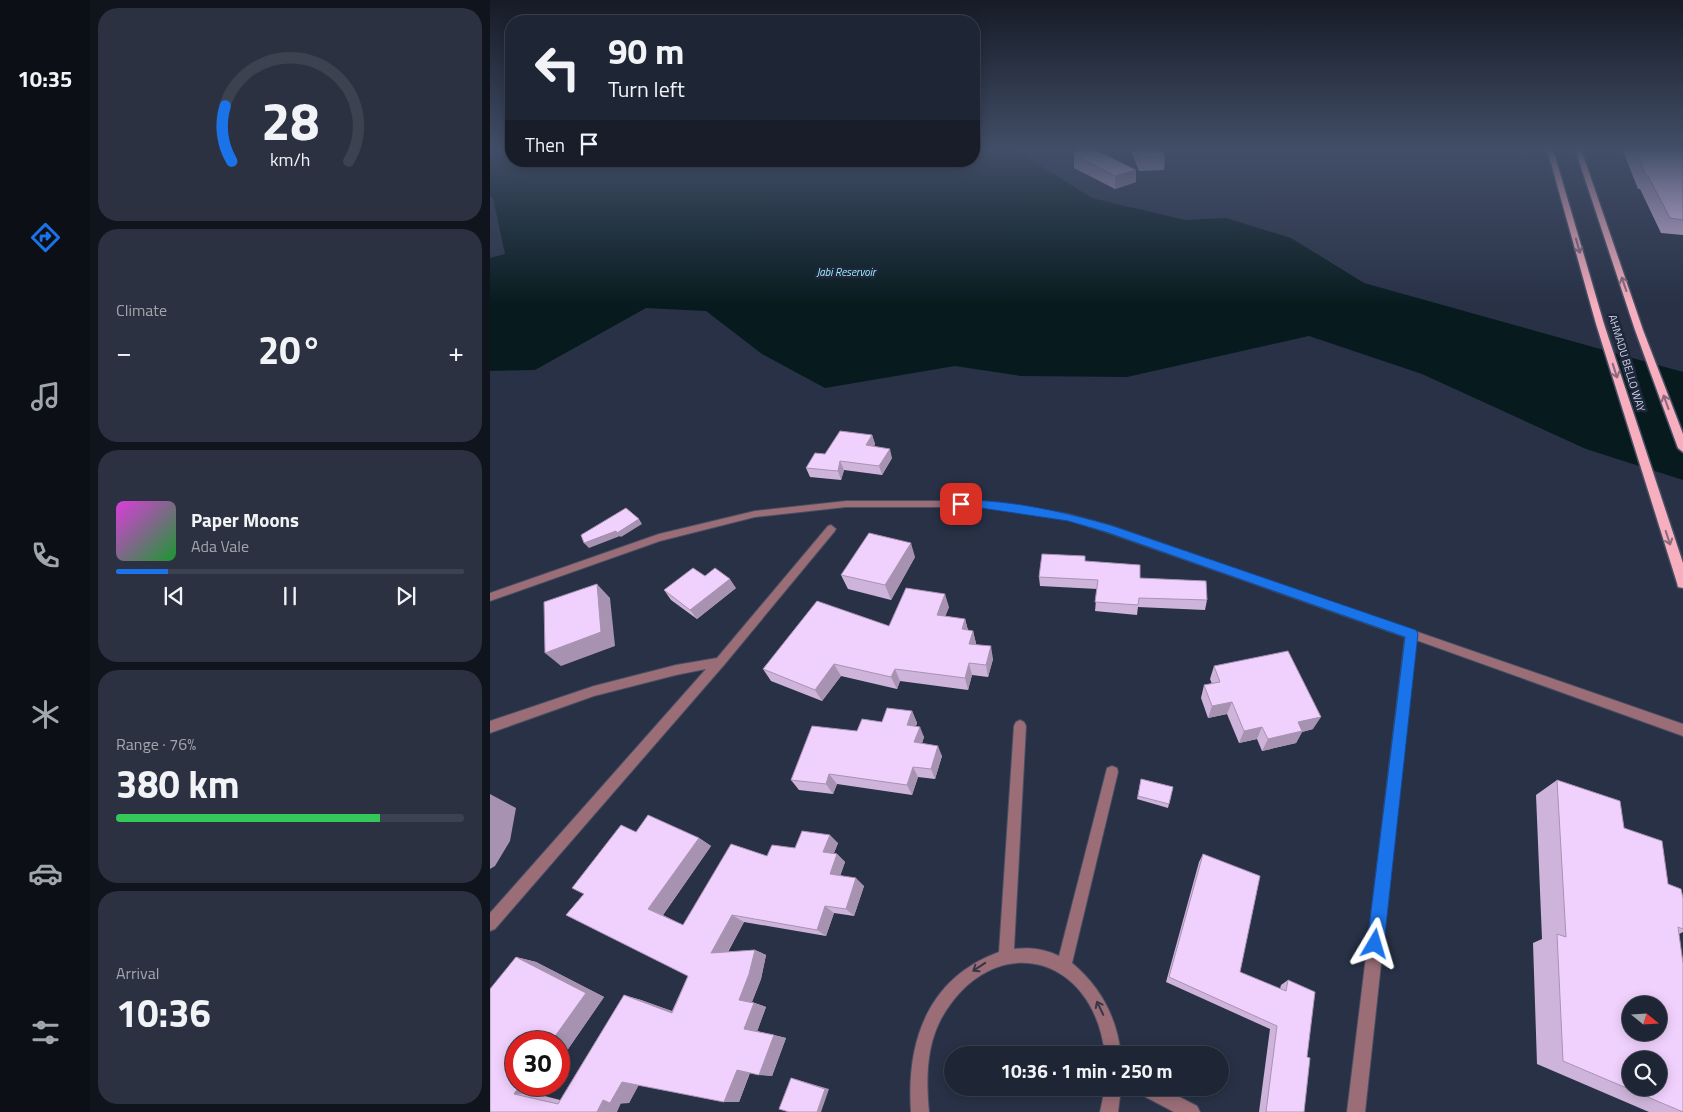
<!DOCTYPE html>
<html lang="en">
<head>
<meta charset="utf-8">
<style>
	body { margin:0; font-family:"Titillium Web",sans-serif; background:#2b3140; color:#f1f3f6; height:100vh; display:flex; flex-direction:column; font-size:19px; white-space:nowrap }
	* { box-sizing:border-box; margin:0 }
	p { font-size:16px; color:#a1a5ac }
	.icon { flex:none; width:28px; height:28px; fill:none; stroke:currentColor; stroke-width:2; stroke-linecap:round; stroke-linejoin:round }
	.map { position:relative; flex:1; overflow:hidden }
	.panel { display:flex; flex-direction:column; gap:8px; padding:8px; background:#10141d; width:400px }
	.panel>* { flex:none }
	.banner { position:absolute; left:15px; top:15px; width:475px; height:152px; border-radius:20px; box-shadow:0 2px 12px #0003,0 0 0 1px #3c424f; background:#1e2534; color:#f1f3f6; overflow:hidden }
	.needle { width:32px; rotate:108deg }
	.buttons { position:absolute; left:1132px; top:996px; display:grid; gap:10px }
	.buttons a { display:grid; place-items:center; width:45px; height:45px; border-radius:50%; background:#1e2534; box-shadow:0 2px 12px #0003,0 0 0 1px #3c424f; font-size:25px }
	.speed { position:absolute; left:15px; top:1031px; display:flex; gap:10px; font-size:25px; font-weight:700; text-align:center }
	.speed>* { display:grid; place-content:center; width:65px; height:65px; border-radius:50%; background:#1e2534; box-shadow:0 2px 12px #0003,0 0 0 1px #3c424f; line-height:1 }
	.speed .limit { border:8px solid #d22; background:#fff; color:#111 }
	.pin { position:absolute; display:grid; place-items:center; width:42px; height:42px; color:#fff; margin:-21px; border-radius:10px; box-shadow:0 2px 8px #0006 }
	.me { position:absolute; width:55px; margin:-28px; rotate:7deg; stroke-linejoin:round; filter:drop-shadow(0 0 4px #0008) }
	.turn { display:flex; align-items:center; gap:18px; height:105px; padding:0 20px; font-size:22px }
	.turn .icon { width:65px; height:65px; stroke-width:2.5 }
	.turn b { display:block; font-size:35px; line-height:42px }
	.then { display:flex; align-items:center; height:48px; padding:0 20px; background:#0003; gap:10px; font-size:19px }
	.big { font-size:38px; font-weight:700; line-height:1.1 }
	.panel .widget { flex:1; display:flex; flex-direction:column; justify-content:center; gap:8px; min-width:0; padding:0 18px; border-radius:20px; background:#2b3140 }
	.panel .dial { align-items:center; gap:0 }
	.dial svg { height:130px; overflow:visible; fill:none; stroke:#3c424f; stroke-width:7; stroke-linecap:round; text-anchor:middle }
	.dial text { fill:#f1f3f6; stroke:none }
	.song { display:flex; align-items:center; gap:15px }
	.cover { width:60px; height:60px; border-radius:8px; background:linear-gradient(135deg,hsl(300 70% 55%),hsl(130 70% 35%)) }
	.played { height:5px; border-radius:2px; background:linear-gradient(90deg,#1a73e8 15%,#3c424f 15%) }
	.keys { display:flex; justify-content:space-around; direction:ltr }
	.heat { display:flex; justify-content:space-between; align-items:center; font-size:28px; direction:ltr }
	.charge { height:8px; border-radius:4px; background:linear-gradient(90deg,#34c759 76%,#3c424f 0) }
	.trip { position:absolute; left:454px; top:1046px; width:285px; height:50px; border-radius:25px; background:#1e2534; box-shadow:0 2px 12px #0003,0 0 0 1px #3c424f; font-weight:700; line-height:50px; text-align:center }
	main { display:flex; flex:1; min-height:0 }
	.tab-bar { display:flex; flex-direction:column; width:90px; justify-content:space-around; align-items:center; background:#0c0f15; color:#a1a5ac }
	.tab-bar .icon { width:35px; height:35px }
	.tab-bar .active { color:#1a73e8 }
	.tab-bar b { font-size:22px; color:#f1f3f6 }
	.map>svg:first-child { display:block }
	.water { fill:#071b1e }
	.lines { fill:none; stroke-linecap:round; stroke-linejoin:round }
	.street-casing { stroke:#464f63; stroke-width:2 }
	.primary-casing { stroke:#464f63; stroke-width:3 }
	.street { fill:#9a6d77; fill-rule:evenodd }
	.primary { fill:#f7aebe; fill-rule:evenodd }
	.wall { fill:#ceb4da }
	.shaded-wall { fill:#a892b1 }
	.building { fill:#f0d1fd; stroke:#a892b1; fill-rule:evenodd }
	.oneway { stroke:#8a6a7d }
	.oneway2 { stroke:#373548 }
	.route { fill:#1a73e8; stroke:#114b97 }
	.labels { text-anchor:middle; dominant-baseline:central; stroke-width:5; stroke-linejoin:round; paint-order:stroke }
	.far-water-label { font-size:11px; font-style:italic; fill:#9fedfa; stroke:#1e273c }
	.far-street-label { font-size:11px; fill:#d1d8e6; stroke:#1e273c }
</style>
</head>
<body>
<main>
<nav class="tab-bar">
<b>10:35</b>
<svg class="icon active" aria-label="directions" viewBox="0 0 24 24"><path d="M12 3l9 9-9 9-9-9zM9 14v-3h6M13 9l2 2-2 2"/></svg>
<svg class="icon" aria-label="music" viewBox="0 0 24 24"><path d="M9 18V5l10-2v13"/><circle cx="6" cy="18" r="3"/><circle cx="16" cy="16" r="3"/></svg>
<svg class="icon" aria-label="phone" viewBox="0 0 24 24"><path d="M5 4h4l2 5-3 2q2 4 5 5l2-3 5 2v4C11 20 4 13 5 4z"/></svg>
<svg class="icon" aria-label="climate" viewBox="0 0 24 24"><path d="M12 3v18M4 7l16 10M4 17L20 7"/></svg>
<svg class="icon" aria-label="car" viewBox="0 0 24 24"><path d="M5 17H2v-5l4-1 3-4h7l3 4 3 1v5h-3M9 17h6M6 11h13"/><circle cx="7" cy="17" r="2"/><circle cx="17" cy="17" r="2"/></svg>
<svg class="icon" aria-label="filters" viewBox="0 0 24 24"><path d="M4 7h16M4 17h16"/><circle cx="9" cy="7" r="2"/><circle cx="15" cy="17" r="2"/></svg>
</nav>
<section class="panel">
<div class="widget dial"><svg viewBox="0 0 100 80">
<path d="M14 69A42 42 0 1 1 86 69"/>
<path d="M14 69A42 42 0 0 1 10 35" stroke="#1a73e8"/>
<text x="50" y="56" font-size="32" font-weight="700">28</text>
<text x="50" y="72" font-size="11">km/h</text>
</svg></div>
<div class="widget"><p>Climate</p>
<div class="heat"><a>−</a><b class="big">20°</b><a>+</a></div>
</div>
<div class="widget">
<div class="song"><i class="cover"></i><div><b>Paper Moons</b><p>Ada Vale</p></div></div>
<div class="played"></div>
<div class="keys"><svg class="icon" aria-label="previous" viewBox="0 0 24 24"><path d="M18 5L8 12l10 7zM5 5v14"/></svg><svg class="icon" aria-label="pause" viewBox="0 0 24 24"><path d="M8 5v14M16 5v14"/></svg><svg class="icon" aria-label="next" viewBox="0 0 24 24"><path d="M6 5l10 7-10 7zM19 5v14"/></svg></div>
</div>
<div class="widget"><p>Range · 76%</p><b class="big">380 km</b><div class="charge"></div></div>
<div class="widget"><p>Arrival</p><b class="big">10:36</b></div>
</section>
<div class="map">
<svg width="1193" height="1112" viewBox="0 0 1193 1112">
	<rect width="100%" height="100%" fill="#283146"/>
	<path class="water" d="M0 149H21V161H484V149H524L602 198 695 220 736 218 801 238 874 283 1193 372V480L1096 449 932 374 819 336 637 377 531 376 465 366 335 388 272 354 216 311 156 308 45 370 0 371V258L15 254 3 198 0 196Z"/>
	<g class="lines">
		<defs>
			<path id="street" d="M356 501H491L578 514 622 526 1193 724V736L926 640 875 1112H857L915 637 616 532 578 520 491 507H356L265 517 170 541 0 601V593L169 534 265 511Z
				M341 525 346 529 344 532 234 665 5 929 0 931V913L216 669 186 675 104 696 0 733V721L104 686 186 665 227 658 338 526Z
				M530 720 534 722 536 726 524 949C540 947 555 949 569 956L616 772 617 768 622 766 627 768 628 772 582 963C611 987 627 1018 631 1055H615C604 953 502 928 451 1019 436 1047 436 1081 439 1112H421C416 1041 438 978 509 952L524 726 526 722Z
				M615 1088H631L628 1112H610Z
				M648 1088H672L707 1106 710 1112H684L650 1094Z"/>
			<path id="primary" d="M1057 149H1063L1114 324 1193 563V588L1188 587 1187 583 1106 324Z
				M1085 149H1091L1153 330 1193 434V452L1188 448 1145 330Z"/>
		</defs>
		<use href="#street" class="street-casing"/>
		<use href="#primary" class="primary-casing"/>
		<use href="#street" class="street"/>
		<use href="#primary" class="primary"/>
	</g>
	<path class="wall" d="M642 149H671L675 157 674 170 649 171 642 153Z
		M1135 149H1193V235L1171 233 1150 189H1148L1133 151Z
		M584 155 646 182 625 189 584 168Z
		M382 435 385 444 384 447 402 458 392 475 354 470 351 480 320 477 316 468 335 454Z
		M425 557 401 600 358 589 351 575Z
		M595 561 650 578 717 600 715 610 648 607 647 615 605 611 607 589 550 586 549 577Z
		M246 588 207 619 181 600 174 590Z
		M459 607 455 616 475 619 478 630 483 631 486 644 503 659 498 677 482 675 478 690 410 681 407 689 351 676 332 701 281 681 273 669 399 626Z
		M724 666 823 729 812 732 806 743 772 751 767 739 749 743 737 714 718 718 711 698 714 685 722 684 720 679Z
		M422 711 427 723 426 726 434 737 432 743 452 756 445 779 428 777 422 795 347 784 343 794 309 790 301 780 367 731Z
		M651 779 683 787 678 808 647 799Z
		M1067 780 1134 828 1178 884 1193 898V932L1189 934 1193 1112H1159L1047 1064 1043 943 1052 939 1046 795Z
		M146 832 209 838 221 846 173 915 193 925 277 856 305 848 348 843 344 853 347 854 355 862 350 876 374 886 364 916 344 913 336 936 254 922 238 952 265 950 276 955 271 979 262 1002 276 1007 267 1031 296 1038 282 1076 260 1073 249 1102H234L148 1085 139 1103 0 1112 26 957 46 962 114 997 47 1094 70 1100 134 995 151 1000 182 1011 198 976 76 915Z
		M713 854 750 972 790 989 791 985 798 980 817 1057 814 1112H769L780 1029 676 982 709 862Z"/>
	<path class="shaded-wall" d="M646 170V182L625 189V176Z
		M382 435 385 444 379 454 376 445Z
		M400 449 402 458 392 475 389 466Z
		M350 461 354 470 351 480 348 471Z
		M149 519 152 524 131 537 127 533Z
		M126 531 130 536 99 548 94 543Z
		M421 543 425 557 401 600 395 585Z
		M240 579 246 588 207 619 200 610Z
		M107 584 120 598 125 646 71 666 55 653Z
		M455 594 459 607 451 628 447 615Z
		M475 619 478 631 472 629Z
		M483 631 486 643 482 656 479 644Z
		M501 646 503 659 498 677 496 665Z
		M479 663 482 675 478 690 475 678Z
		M344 664 351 676 332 701 325 690Z
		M405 669 410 681 407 689 401 677Z
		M742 702 737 714 718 718 722 706Z
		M422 711 427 723 422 736 417 725Z
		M831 717 823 729 812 732 806 743 772 751 778 739 808 722Z
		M430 727 434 737 429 753 424 742Z
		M772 727 767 739 749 743 754 731Z
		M448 746 452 756 445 779 441 769Z
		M423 767 428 777 422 795 417 785Z
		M339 774 347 784 343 794 336 784Z
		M0 794 26 808 20 841 5 866 0 869Z
		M340 835 348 843 341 860 333 852Z
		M209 838 221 846 173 915 158 909Z
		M347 854 355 862 348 882 340 874Z
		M366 878 374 886 364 916 356 909Z
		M335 906 344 913 336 936 327 930Z
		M242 915 254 922 234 958 221 953Z
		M265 950 276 955 271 979 261 1004 249 1000Z
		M26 957 46 962 114 997 69 1062V1042H61Z
		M134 995 151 1000 197 1017 182 1013Z
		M264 1003 276 1007 267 1032 254 1029Z
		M284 1035 296 1038 282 1076 269 1075Z
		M247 1070 260 1072 249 1102H234Z
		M301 1078 305 1079 339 1089 331 1112H327Z
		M132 1082 150 1083 139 1103H131L127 1112H107L113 1100Z
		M30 1085H53L47 1094H24Z"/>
	<path class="building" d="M587 149H603L646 170 625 176 584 155Z
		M646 149H671L675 157 650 158Z
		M1145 149H1193V220L1180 218 1158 176H1156Z
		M350 431 382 435 376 445 400 449 389 466 350 461 348 471 316 468 325 453 335 454Z
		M136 508 149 519 127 533 126 531 94 543 91 535Z
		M379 533 421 543 395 585 351 575Z
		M552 554 595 556V561L650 565V578L716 581 717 600 649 598 648 605 605 602 608 580 549 577Z
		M203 568 215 576 225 568 240 579 200 610 174 590Z
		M107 584 111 632 55 653 54 602Z
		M416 588 455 594 447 615 475 619 472 629 483 631 479 644 501 646 496 665 479 663 475 678 405 669 401 677 344 664 325 690 273 669 327 601 399 626Z
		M798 651 831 717 808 722 812 731 778 739 772 727 754 731 742 702 722 706 714 685 730 682 724 666Z
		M397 708 422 711 417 725 430 727 424 742 448 746 441 769 423 767 417 785 339 774 336 784 301 780 322 726 367 731 372 719 392 722Z
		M651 779 683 787 679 804 648 796Z
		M1067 780 1130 801 1134 828 1172 841 1178 884 1191 889 1193 898V929L1188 927 1193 963V1112L1073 1061 1067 934 1076 937ZM1141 1005H1169V1032H1141ZM1141 1060H1169V1088H1141Z
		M158 815 209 838 158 909 193 925 241 844 277 856 282 845 305 848 312 831 340 835 333 852 347 854 340 874 366 878 356 909 335 906 327 930 242 915 221 953 265 950 259 974 249 1000 264 1003 254 1029 284 1035 269 1075 247 1070 234 1102 132 1082 120 1103 113 1100 107 1112H0V989L26 957 96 993 61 1042H26V1085H30L24 1094 68 1104 134 995 182 1013 198 976 76 915 94 894 82 888 131 825 146 832Z
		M713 854 770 876 750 972 796 991 798 980 825 992 817 1057 820 1058 814 1112H776L787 1026 679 977Z
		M541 1049V1055H515V1054Z
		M301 1078 335 1089 327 1112H299L289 1109Z
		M517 1088H533L517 1090Z"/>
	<defs><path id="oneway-shaft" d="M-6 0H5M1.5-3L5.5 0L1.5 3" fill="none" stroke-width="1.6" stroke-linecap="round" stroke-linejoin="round" transform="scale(1.25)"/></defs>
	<g class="oneway">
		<use href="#oneway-shaft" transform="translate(1088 246) rotate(74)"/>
		<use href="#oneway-shaft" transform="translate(1134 284) rotate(-109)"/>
		<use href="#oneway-shaft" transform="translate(1125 371) rotate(72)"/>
		<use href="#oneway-shaft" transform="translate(1176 402) rotate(-110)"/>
		<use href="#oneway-shaft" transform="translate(1178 538) rotate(72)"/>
	</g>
	<g class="oneway2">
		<use href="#oneway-shaft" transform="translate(489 967) rotate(147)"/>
		<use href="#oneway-shaft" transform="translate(610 1008) rotate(-116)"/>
	</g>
	<linearGradient id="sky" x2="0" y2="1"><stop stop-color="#161b26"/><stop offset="0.49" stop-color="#424e68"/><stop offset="1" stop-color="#424e68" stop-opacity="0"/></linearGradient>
	<rect width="1193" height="305" fill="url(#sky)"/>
	<path class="route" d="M471 500C522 500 575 512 623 526L926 630 928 634 894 944 891 950 885 953 879 950 877 944 915 637 616 532 578 521 491 508 468 507 466 504Z"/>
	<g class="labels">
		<g class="far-water-label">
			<text x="356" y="272">Jabi Reservoir</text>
		</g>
		<g class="far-street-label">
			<text transform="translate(1137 363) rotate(73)">AHMADU BELLO WAY</text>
		</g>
	</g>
</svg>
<div class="buttons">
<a><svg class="needle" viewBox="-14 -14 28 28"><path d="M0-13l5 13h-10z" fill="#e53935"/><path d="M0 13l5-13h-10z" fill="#a1a5ac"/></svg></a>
<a><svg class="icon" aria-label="search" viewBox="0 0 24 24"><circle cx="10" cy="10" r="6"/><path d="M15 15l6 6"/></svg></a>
</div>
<div class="speed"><div class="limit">30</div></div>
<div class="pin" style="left:471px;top:504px;background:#d93025"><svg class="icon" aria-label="arrive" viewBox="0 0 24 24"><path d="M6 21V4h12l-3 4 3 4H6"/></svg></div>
<svg class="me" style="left:885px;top:944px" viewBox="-20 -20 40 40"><path d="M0-17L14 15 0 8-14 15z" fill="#1a73e8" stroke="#fff" stroke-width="4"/></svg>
<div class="trip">10:36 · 1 min · 250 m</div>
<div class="banner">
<div class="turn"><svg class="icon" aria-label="left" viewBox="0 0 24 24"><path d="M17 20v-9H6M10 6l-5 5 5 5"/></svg><div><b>90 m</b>Turn left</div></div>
<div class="then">Then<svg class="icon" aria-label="arrive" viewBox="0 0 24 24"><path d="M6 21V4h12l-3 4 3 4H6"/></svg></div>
</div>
</div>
</main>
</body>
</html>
